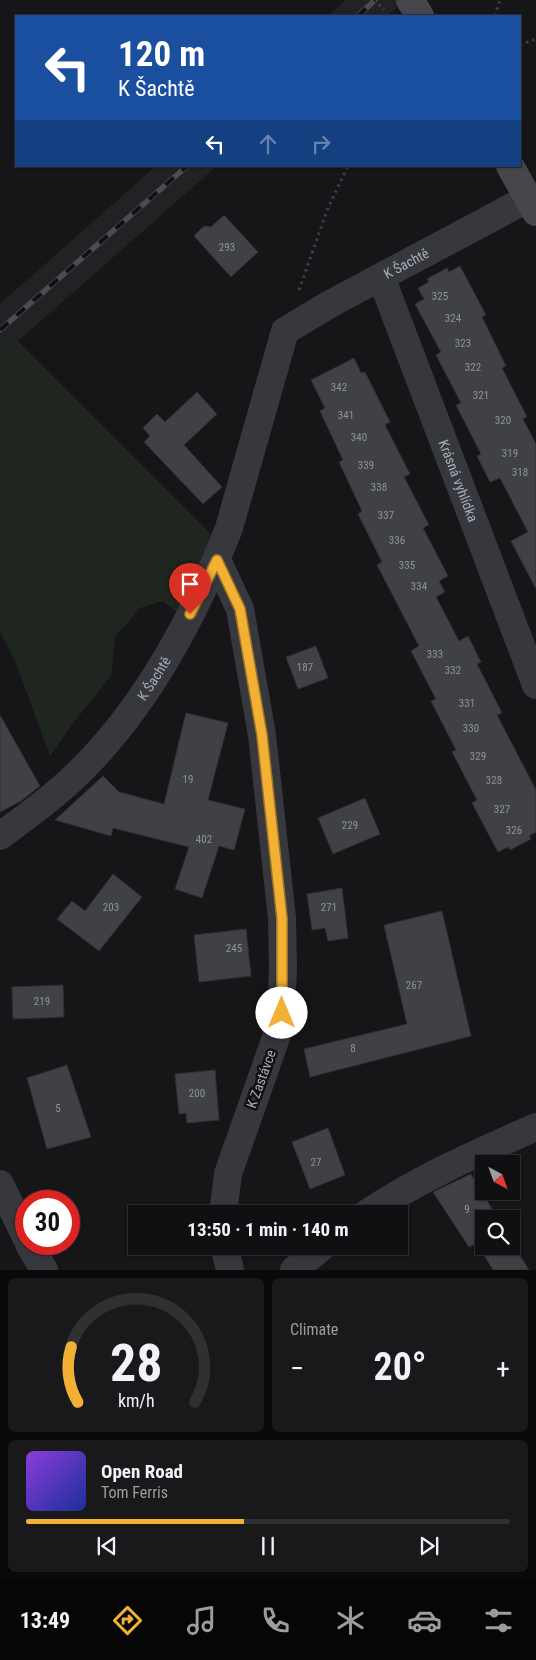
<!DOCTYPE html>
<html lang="en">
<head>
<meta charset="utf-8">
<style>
	body { margin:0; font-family:"Roboto Condensed",sans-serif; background:#19191b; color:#f1f3f6; height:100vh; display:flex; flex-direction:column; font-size:19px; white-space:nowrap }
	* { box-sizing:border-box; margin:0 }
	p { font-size:16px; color:#9c9d9f }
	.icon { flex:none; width:28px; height:28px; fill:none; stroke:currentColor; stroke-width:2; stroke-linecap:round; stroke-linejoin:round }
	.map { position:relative; height:1270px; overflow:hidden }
	.sheet { display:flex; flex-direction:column; gap:8px; padding:8px; background:#09090a; flex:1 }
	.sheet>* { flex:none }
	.guide { position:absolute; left:15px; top:15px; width:506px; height:152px; border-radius:0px; box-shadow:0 1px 4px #0004,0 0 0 1px #303032; background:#1a4fa0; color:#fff; overflow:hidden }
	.needle { width:32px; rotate:139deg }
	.buttons { position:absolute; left:475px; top:1155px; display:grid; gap:10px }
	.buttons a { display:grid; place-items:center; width:45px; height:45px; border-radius:0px; background:#101012; box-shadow:0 1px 4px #0004,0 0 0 1px #303032; font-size:25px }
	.speed { position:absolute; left:15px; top:1190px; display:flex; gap:10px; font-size:25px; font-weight:700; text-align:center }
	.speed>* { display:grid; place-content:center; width:65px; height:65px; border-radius:50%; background:#101012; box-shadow:0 1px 4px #0004,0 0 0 1px #303032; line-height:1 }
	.speed .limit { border:8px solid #d22; background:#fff; color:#111 }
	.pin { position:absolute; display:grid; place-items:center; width:42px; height:42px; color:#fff; margin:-51px -21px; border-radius:50% 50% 50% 0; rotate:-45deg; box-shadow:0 0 5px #0007 }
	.pin .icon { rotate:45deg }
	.me { position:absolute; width:55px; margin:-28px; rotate:0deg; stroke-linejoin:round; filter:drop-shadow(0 0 4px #0008) }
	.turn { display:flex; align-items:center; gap:18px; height:105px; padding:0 20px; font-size:22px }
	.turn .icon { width:65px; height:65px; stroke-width:2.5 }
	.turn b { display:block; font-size:35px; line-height:42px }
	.lanes { display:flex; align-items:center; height:48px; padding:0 20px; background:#0003; justify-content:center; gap:25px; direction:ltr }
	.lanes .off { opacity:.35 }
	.big { font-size:38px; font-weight:700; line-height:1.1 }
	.sheet .card { flex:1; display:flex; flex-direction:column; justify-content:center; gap:8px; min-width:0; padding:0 18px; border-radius:8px; background:#19191b }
	.sheet .dial { align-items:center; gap:0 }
	.dial svg { height:130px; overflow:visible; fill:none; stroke:#303032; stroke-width:7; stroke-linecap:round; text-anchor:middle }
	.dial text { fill:#f1f3f6; stroke:none }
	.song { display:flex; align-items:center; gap:15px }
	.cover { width:60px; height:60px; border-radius:8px; background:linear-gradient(135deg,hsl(270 70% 55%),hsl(230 70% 35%)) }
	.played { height:5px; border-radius:2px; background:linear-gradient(90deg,#f2b134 45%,#303032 45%) }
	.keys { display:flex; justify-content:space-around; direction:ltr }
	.heat { display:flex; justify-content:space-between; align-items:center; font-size:28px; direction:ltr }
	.sheet .tiles { flex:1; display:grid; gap:8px; grid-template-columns:1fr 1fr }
	.card:last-child { grid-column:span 2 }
	.trip { position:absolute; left:128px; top:1205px; width:280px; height:50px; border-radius:0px; background:#101012; box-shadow:0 1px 4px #0004,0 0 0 1px #303032; font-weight:700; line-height:50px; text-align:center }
	.tab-bar { display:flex; height:80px; justify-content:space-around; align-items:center; background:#060607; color:#9c9d9f }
	.tab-bar .icon { width:35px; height:35px }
	.tab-bar .current { color:#f2b134 }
	.tab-bar b { font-size:22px; color:#f1f3f6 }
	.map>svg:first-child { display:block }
	.built { fill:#222225 }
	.green { fill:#1e261f }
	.building { fill:#404145; stroke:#303034 }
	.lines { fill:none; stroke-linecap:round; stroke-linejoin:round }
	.path { stroke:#3d3f44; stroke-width:3; stroke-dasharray:2.5 4; stroke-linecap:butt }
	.street { stroke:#37383d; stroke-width:28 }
	.secondary { stroke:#45474d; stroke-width:28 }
	.rail-casing { stroke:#4a4c52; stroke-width:5.5 }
	.rail { stroke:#111113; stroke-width:4; stroke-dasharray:11; stroke-linecap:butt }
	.route-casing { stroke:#9d7322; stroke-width:12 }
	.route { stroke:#f2b134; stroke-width:9 }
	.labels { text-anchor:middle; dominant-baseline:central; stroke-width:5; stroke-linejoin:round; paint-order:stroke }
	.number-label { font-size:11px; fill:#8e929b }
	.street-label { font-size:14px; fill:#a8adb8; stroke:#111113 }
</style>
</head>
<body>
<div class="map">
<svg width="536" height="1270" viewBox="0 0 536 1270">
	<rect width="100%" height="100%" fill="#161618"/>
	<path class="built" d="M346 0H405L387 16H328Z
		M156 166H217L0 357V304Z"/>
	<path class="green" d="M16 339 211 534 198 576 177 612 163 601 140 608 115 637 111 676 74 722 50 756 16 663 0 632V353Z"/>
	<path class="building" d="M224 215 258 252 231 277 194 236 204 226 211 227Z
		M460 266 486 315 482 317 506 366 502 368 527 417 523 419 536 444V589L511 541 528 532 500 478 490 482 477 456 481 454 456 405 461 403 436 355 441 352 415 304 424 299 418 288 429 282 427 279 447 268 449 272Z
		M354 358 361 373 365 372 390 422 385 425 410 474 404 477 429 525 423 528 448 576 439 581 445 592 436 597 459 641 468 636 481 662 477 664 502 713 497 715 536 790V832L529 836 531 839 510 850 508 847 498 852 472 803 477 800 452 752 456 750 431 701 436 699 411 651 419 646 377 565 382 562 358 514 362 511 339 462 343 460 320 411 325 408 311 380Z
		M197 392 217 414 184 445 222 487 203 504 144 442 150 436 143 428 157 414 165 422Z
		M316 646 328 678 298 689 286 657Z
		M186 713 228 723 208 800 245 809 234 850 219 846 202 898 175 889 189 847 113 828 111 836 55 820 103 776 119 792 164 804Z
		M0 715 40 786 21 801 0 812Z
		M365 798 380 834 333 854 318 818Z
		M113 874 142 897 99 951 57 919 72 901 85 911Z
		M342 888 348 938 328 941 325 928 312 930 307 894Z
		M442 911 471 1036 310 1077 304 1049 407 1024 384 925Z
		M246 929 251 976 199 982 194 935Z
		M63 985 64 1017 13 1019 12 987Z
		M67 1065 91 1137 47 1149 27 1078Z
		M215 1070 219 1120 187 1123 186 1113 179 1114 175 1074Z
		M328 1128 345 1175 310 1189 292 1142Z
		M471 1174 498 1219H484V1246H511V1241L529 1270H493L477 1243 469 1247 433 1192Z"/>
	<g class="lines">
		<path class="path" d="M374 0 384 10
			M495 16 500 0
			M520 45 536 39
			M299 290 328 208 348 166"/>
		<g class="street">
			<path id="s1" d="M381 277 536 685"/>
			<path d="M217 560 240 609 262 735 282 918 283 969 280 1026 228 1174 223 1214"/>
			<path id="s2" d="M0 836C25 818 49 800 71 780 144 712 193 620 229 528L285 331 330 304 529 198"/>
			<path d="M0 1184 26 1237"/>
			<path d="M366 1214C420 1178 477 1153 536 1127"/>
			<path d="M29 1244 44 1270"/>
			<path d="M224 1246 230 1270"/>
			<path d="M294 1270 323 1246"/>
		</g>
		<path class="secondary" d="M410 0 420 16
			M510 166 536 212"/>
		<defs>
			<path id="rail" d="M358 16 375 0
				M0 330 187 166"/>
		</defs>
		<use href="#rail" class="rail-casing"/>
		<use href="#rail" class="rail"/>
	</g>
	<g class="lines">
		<defs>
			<path id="route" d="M190 614 217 560 240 609 262 735 282 918V1013"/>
		</defs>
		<use href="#route" class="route-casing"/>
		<use href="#route" class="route"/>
	</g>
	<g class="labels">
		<g class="number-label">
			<text x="227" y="247">293</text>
			<text x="440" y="296">325</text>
			<text x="453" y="318">324</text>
			<text x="463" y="343">323</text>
			<text x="473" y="367">322</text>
			<text x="339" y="387">342</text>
			<text x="481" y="395">321</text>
			<text x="346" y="415">341</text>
			<text x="503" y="420">320</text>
			<text x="359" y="437">340</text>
			<text x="510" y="453">319</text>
			<text x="366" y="465">339</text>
			<text x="520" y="472">318</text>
			<text x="379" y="487">338</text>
			<text x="386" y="515">337</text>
			<text x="397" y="540">336</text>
			<text x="407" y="565">335</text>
			<text x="419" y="586">334</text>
			<text x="435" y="654">333</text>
			<text x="305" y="667">187</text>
			<text x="453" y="670">332</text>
			<text x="467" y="703">331</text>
			<text x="471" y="728">330</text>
			<text x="478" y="756">329</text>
			<text x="188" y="779">19</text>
			<text x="494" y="780">328</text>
			<text x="502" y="809">327</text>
			<text x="350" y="825">229</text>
			<text x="514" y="830">326</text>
			<text x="204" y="839">402</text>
			<text x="111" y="907">203</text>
			<text x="329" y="907">271</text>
			<text x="234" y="948">245</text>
			<text x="414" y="985">267</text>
			<text x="42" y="1001">219</text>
			<text x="353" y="1048">8</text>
			<text x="197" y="1093">200</text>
			<text x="58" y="1108">5</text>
			<text x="316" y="1162">27</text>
			<text x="467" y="1209">9</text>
		</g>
		<g class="street-label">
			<text stroke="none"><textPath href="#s2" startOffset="734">K Šachtě</textPath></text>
			<text stroke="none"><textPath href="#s1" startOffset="218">Krásná vyhlídka</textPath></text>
			<text stroke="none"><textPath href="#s2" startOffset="222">K Šachtě</textPath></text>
			<text transform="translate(261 1079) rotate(-70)">K Zastávce</text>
		</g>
	</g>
</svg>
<div class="buttons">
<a><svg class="needle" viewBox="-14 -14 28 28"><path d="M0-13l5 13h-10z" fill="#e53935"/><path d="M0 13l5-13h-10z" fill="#9c9d9f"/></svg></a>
<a><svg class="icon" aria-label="search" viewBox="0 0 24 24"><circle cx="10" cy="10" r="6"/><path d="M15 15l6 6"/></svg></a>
</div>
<div class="speed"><div class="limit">30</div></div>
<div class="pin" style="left:190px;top:614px;background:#d93025"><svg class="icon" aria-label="arrive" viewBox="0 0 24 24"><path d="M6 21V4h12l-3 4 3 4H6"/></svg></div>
<svg class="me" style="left:282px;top:1013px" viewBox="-20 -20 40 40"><circle r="19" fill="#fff"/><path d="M0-13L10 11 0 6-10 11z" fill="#f2b134"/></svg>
<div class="trip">13:50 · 1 min · 140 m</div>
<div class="guide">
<div class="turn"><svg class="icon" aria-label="left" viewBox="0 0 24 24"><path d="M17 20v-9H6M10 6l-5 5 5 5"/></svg><div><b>120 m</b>K Šachtě</div></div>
<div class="lanes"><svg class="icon" aria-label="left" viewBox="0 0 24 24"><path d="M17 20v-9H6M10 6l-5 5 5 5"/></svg><svg class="icon off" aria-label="ahead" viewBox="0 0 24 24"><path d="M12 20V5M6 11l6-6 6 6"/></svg><svg class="icon off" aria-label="right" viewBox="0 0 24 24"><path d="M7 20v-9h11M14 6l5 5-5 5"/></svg></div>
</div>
</div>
<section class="sheet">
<div class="tiles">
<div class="card dial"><svg viewBox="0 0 100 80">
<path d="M14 69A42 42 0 1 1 86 69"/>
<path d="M14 69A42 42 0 0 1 10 35" stroke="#f2b134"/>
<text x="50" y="56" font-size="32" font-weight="700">28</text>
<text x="50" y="72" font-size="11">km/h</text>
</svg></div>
<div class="card"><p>Climate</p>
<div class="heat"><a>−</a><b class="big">20°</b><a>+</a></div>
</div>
<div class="card">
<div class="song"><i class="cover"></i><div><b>Open Road</b><p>Tom Ferris</p></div></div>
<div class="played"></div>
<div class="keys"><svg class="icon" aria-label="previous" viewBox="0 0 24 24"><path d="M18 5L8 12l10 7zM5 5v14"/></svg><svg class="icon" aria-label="pause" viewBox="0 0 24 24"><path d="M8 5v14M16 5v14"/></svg><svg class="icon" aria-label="next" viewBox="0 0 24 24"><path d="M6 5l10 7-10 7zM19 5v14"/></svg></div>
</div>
</div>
</section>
<nav class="tab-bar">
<b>13:49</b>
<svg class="icon current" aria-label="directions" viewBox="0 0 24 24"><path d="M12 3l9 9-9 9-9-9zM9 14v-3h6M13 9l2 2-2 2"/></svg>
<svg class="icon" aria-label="music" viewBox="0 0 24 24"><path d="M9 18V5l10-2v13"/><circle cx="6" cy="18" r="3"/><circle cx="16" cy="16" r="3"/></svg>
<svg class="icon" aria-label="phone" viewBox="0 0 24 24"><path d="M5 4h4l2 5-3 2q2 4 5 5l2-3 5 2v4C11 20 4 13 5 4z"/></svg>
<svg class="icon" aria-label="climate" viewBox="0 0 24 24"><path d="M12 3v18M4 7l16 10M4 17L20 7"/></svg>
<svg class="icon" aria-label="car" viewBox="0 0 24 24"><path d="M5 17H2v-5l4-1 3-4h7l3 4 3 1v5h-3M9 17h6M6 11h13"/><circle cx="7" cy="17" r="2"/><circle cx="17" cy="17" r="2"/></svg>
<svg class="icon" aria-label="filters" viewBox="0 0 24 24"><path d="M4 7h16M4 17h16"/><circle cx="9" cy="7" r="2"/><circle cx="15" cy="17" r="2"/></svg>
</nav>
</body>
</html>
